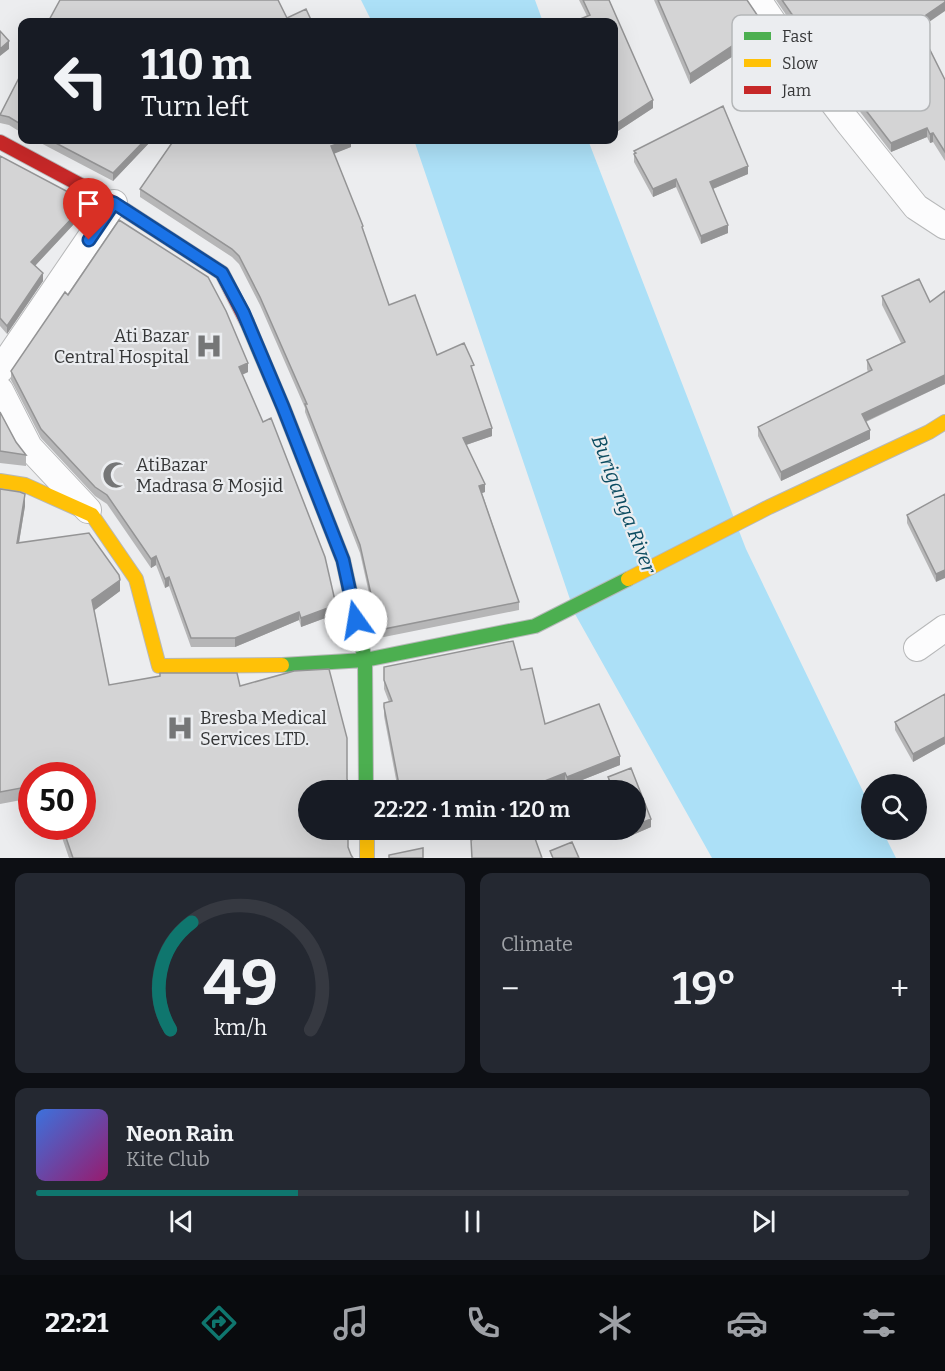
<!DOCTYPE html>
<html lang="en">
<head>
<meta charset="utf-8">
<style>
	body { margin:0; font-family:Bitter,serif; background:#242831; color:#f1f3f6; height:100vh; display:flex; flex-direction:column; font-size:22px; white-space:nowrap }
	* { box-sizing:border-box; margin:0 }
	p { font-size:20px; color:#9ea1a6 }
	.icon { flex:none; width:33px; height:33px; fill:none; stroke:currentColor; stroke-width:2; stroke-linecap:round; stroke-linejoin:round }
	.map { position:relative; height:858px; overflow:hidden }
	.drawer { display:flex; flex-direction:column; gap:15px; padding:15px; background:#0d0f14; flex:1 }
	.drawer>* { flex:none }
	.banner { position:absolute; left:18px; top:18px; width:600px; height:126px; border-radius:12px; box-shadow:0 6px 24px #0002; background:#171b24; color:#f1f3f6; overflow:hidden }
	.fabs { position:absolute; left:861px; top:774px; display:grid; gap:12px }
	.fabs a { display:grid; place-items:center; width:66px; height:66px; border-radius:50%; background:#171b24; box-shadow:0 6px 24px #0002; font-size:30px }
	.speed { position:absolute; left:18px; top:762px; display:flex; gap:12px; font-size:30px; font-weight:700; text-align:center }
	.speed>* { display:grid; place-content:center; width:78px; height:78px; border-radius:50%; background:#171b24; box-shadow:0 6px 24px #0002; line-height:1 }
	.speed .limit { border:9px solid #d22; background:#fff; color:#111 }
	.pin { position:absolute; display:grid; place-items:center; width:51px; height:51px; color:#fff; margin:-62px -26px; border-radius:50% 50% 50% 0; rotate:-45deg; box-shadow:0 0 6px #0007 }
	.pin .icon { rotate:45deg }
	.me { position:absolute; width:66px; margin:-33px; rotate:347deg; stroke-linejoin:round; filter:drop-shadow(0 0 4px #0008) }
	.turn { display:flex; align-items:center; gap:21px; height:126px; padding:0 24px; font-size:27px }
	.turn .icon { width:78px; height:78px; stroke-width:2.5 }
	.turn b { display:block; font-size:42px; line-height:51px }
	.big { font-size:45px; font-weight:600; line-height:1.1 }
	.drawer .card { flex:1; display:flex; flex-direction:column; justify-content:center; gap:9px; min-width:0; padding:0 21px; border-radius:12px; background:#242831 }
	.drawer .dial { align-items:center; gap:0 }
	.dial svg { height:156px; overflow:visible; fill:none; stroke:#363941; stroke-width:7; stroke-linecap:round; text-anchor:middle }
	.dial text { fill:#f1f3f6; stroke:none }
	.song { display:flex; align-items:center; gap:18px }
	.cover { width:72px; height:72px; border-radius:9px; background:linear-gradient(135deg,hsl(220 70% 55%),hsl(320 70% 35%)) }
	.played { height:6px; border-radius:3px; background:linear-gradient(90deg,#0f766e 30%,#363941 30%) }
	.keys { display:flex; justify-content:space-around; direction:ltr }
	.heat { display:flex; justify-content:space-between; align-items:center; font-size:33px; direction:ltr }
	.drawer .tiles { flex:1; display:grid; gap:15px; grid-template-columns:1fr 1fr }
	.card:last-child { grid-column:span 2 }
	.trip { position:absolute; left:298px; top:780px; width:348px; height:60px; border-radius:30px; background:#171b24; box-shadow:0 6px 24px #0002; font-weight:600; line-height:60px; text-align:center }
	.tab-bar { display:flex; height:96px; justify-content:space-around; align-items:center; background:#090b0e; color:#9ea1a6 }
	.tab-bar .icon { width:42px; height:42px }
	.tab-bar .on { color:#0f766e }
	.tab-bar b { font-size:27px; color:#f1f3f6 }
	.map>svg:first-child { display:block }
	.water { fill:#ace0f7 }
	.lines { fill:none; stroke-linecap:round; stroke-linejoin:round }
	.street-casing { stroke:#b7b8b9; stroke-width:28 }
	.fast-casing { stroke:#b7b8b9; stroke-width:16 }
	.slow-casing { stroke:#b7b8b9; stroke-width:16 }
	.jam-casing { stroke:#b7b8b9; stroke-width:16 }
	.street { stroke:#fcfcfd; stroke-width:26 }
	.fast { stroke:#4caf50; stroke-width:14 }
	.slow { stroke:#ffc107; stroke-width:14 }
	.jam { stroke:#c62828; stroke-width:14 }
	.wall { fill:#b6b6b7 }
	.shaded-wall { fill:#949495 }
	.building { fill:#d4d4d5; stroke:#949495; stroke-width:1.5 }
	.route-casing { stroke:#114b97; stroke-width:15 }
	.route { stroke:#1a73e8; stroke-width:10 }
	.labels { text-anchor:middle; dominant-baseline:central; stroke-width:4.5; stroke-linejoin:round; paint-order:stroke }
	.poi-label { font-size:18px; fill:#353637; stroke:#ebedf0; text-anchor:start }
	.water-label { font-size:20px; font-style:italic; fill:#0c4c61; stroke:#ebedf0 }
	.key { fill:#ebedf0; stroke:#b4b6b8; stroke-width:1.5 }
	.key-label { font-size:16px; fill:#353637 }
</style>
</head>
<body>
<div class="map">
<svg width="945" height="858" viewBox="0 0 945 858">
	<rect width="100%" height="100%" fill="#ecedef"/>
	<path class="water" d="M361 0H535L543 22H372Z
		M414 140H588L746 549 871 808 872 830H882L896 858H712L575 614Z"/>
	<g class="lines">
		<defs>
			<path id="street" d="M758 0 779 31 847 121 916 207 945 226
				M0 370 114 203
				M0 390 29 447 88 510
				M917 648 945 628"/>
			<path id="fast" d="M247 322 283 407 343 560 365 660 366 790
				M282 665 365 660 535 626 628 579"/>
			<path id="slow" d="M0 481 25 485 92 515 136 579 159 666 282 665
				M628 579 769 507 929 432 945 422
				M367 830V858"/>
			<path id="jam" d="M0 142 114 203 222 273 247 322"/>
		</defs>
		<use href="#street" class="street-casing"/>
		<use href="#fast" class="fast-casing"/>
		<use href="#slow" class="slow-casing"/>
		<use href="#jam" class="jam-casing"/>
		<use href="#street" class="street"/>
		<use href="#fast" class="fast"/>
		<use href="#slow" class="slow"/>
		<use href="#jam" class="jam"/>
	</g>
	<path class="wall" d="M579 0H609L653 108 618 131 614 122V22L587 16Z
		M654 0H747L764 36 690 84Z
		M776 0H945L920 29 945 80V161L933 142 930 143 927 137 891 152 791 22Z
		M22 72V133L9 125 0 123V115Z
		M35 140H152L113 181Z
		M165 140H351V147L334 153 363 231 389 305 437 355 473 373 492 436 466 445 485 492 482 493 519 602V610L379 638 360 553 305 412V408L260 305 239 264 232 257 140 197V189L171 144Z
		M634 151 748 174 713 189 728 233 701 244 676 187 653 197 634 162Z
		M0 156 87 210 35 266 43 281 7 334 0 326Z
		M68 295 248 372 242 375 336 614 301 627 299 620 235 647H191L169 586 165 588 156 565 151 568 107 504 95 496 41 438 11 380V371Z
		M882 296 930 302 945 384 866 422 870 439 781 481 758 436V427L868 372 867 369V360L901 343 882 305Z
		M0 412 16 442 26 455V466L0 463Z
		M0 489 25 506 19 543 120 591 94 610 109 685 240 686 309 790 348 847 351 855 353 858H69L58 826H82V776H32V798L0 804Z
		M945 494 936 582 907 523V515Z
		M384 667 521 670 545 724 620 765 567 786 565 782 543 790H398L384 716V703L389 702 384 689Z
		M945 694V744L913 762 895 730V722Z
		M631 768 651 819V827L628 837 626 830H636V790H610L608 786V777Z
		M479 830H532L542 858H472L471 840 482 836Z"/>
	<path class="shaded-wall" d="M945 2V11L916 31V22Z
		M764 25V36L690 84V74Z
		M9 41V49L0 56V49Z
		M653 100V108L618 131V123Z
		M927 128V137L891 152V143Z
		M933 133V142L930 143V134Z
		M145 140H152L113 181V173Z
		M349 140H351V147L331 155V146Z
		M748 166V174L710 190V182Z
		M676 179V187L653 197V189Z
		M87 202V210L31 270V262Z
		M728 225V233L701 244V236Z
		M43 273V281L7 334V326Z
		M248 363V372L239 376V367Z
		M945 375V384L862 423V414Z
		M492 428V436L463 446V438Z
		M870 430V439L781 481V472Z
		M485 484V492L479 494V486Z
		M25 494V506L17 554V543Z
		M156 556V565L151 568V559Z
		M945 570V578L936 582V574Z
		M169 577V586L165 588V579Z
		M120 580V591L92 612V600Z
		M336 605V614L301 627V618Z
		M299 612V620L235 647V638Z
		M945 737V744L913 762V754Z
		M620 756V765L567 786V777Z
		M565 773V782L543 790H522Z
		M464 782V790H423Z
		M651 819V827L628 837V830H636V825Z"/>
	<path class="building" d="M60 0H278L287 18 306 9 312 22H48Z
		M583 0H609L653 100 618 123 614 114V22H573L590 15Z
		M658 0H747L764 25 690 74Z
		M782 0H945V2L916 22 945 80V152L933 133 930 134 927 128 891 143 791 13Z
		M0 31 9 41 0 49Z
		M22 72V125L9 117 0 115Z
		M723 106 748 166 710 182 728 225 701 236 676 179 653 189 634 154 636 153 634 151Z
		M50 140H145L113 173Z
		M174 140H349L331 146 363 226 362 227 389 305 415 295 437 355 464 343 474 365 471 366 492 428 463 438 485 484 479 486 519 602 379 630 360 545 305 404H307L260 297 239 256 232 249 140 189Z
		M0 156 87 202 31 262 43 273 7 326 0 318Z
		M119 220 208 277 226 311 248 363 239 367 263 422 271 418 325 557 336 605 301 618 299 612 235 638H191L169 577 165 579 156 556 151 559 107 495 95 487 41 429 11 371 65 292 68 295Z
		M919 279 930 302 945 291V375L862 414 870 430 781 472 758 427 872 370 867 360 905 342 882 296Z
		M0 412 16 442 26 455 0 451Z
		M0 489 20 492 25 494 17 543 89 533 119 575 120 580 92 600 109 685 160 676V673H237L240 686 294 671 329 669 347 738V779L350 789 352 790H309V830H348V847L351 855 353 858H73L62 826H82V776H32V786L0 792Z
		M945 494V570L936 574 907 515Z
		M513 641 521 670 532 668 545 724 599 704 620 756 567 777 565 773 522 790H467L464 782 423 790H400L384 707V703L392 701 384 680V667Z
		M945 694V737L913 754 895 722Z
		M631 768 651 819 636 825V790H614L608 777Z
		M483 830H532L542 858H472L471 840 485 835Z
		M572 842 579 858H553L550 851Z
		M423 848V858H389V855Z"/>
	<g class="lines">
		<defs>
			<path id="route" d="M89 240 114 203 222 273 243 312 283 407 343 560 356 620"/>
		</defs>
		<use href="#route" class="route-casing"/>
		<use href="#route" class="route"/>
	</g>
	<defs>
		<symbol id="hospital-bare" viewBox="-9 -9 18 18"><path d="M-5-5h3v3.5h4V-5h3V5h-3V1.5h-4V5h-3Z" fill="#757677" stroke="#ebedf0" stroke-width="2.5" paint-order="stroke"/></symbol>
		<symbol id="mosque-bare" viewBox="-9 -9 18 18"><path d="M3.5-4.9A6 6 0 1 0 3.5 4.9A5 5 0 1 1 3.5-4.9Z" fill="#757677" stroke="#ebedf0" stroke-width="2.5" paint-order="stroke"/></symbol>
	</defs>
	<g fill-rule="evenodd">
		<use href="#hospital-bare" x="190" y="327" width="38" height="38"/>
		<use href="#mosque-bare" x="97" y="456" width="38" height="38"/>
		<use href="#hospital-bare" x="161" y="709" width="38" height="38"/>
	</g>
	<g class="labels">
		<g class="poi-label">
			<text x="189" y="336" text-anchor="end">Ati Bazar<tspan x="189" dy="21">Central Hospital</tspan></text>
			<text x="136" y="465">AtiBazar<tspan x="136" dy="21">Madrasa &amp; Mosjid</tspan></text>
			<text x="200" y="718">Bresba Medical<tspan x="200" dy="21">Services LTD.</tspan></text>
		</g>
		<g class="water-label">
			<text transform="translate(624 504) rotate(69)">Buriganga River</text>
		</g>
	</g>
	<rect x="732" y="15" width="198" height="96" rx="9" class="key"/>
	<rect x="744" y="32" width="27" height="8" fill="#4caf50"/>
	<rect x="744" y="59" width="27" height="8" fill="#ffc107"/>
	<rect x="744" y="86" width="27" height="8" fill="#c62828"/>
	<g class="key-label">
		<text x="782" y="42">Fast</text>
		<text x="782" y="69">Slow</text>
		<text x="782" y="96">Jam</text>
	</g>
</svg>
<div class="fabs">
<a><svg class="icon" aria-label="search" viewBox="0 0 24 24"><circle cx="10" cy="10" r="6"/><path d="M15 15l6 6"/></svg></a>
</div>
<div class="speed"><div class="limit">50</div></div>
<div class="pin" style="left:89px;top:240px;background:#d93025"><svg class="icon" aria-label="arrive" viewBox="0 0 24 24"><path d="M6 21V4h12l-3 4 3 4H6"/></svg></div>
<svg class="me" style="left:356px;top:620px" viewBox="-20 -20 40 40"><circle r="19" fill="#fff"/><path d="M0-13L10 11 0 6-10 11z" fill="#1a73e8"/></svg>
<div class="trip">22:22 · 1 min · 120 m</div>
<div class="banner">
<div class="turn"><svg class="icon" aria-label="left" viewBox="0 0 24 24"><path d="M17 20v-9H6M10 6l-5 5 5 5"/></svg><div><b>110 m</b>Turn left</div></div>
</div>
</div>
<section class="drawer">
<div class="tiles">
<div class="card dial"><svg viewBox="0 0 100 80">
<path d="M14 69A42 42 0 1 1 86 69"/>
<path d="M14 69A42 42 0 0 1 25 14" stroke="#0f766e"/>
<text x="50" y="56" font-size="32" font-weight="700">49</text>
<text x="50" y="72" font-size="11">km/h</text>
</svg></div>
<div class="card"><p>Climate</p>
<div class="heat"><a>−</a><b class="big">19°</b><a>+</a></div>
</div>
<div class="card">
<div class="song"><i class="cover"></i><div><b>Neon Rain</b><p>Kite Club</p></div></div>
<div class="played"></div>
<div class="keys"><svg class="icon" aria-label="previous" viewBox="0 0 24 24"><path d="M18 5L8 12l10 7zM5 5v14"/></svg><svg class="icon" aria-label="pause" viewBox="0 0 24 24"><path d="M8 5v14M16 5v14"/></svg><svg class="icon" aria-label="next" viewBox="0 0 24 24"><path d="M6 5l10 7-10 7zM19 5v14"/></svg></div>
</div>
</div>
</section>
<nav class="tab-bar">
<b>22:21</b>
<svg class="icon on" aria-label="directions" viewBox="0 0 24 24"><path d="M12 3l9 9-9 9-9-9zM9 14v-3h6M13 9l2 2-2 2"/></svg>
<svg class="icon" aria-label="music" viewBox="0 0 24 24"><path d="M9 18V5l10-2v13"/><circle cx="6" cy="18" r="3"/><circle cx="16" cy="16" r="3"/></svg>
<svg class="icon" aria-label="phone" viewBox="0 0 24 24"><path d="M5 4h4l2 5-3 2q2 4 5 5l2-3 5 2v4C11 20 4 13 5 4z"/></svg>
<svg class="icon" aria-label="climate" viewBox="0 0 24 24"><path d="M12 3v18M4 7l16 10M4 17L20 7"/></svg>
<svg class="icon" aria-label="car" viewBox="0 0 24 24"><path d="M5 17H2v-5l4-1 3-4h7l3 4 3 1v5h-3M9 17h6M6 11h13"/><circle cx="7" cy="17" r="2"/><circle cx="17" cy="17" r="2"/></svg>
<svg class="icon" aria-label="filters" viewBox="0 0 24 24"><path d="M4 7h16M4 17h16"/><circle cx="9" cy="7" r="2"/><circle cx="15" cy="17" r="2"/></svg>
</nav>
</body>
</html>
